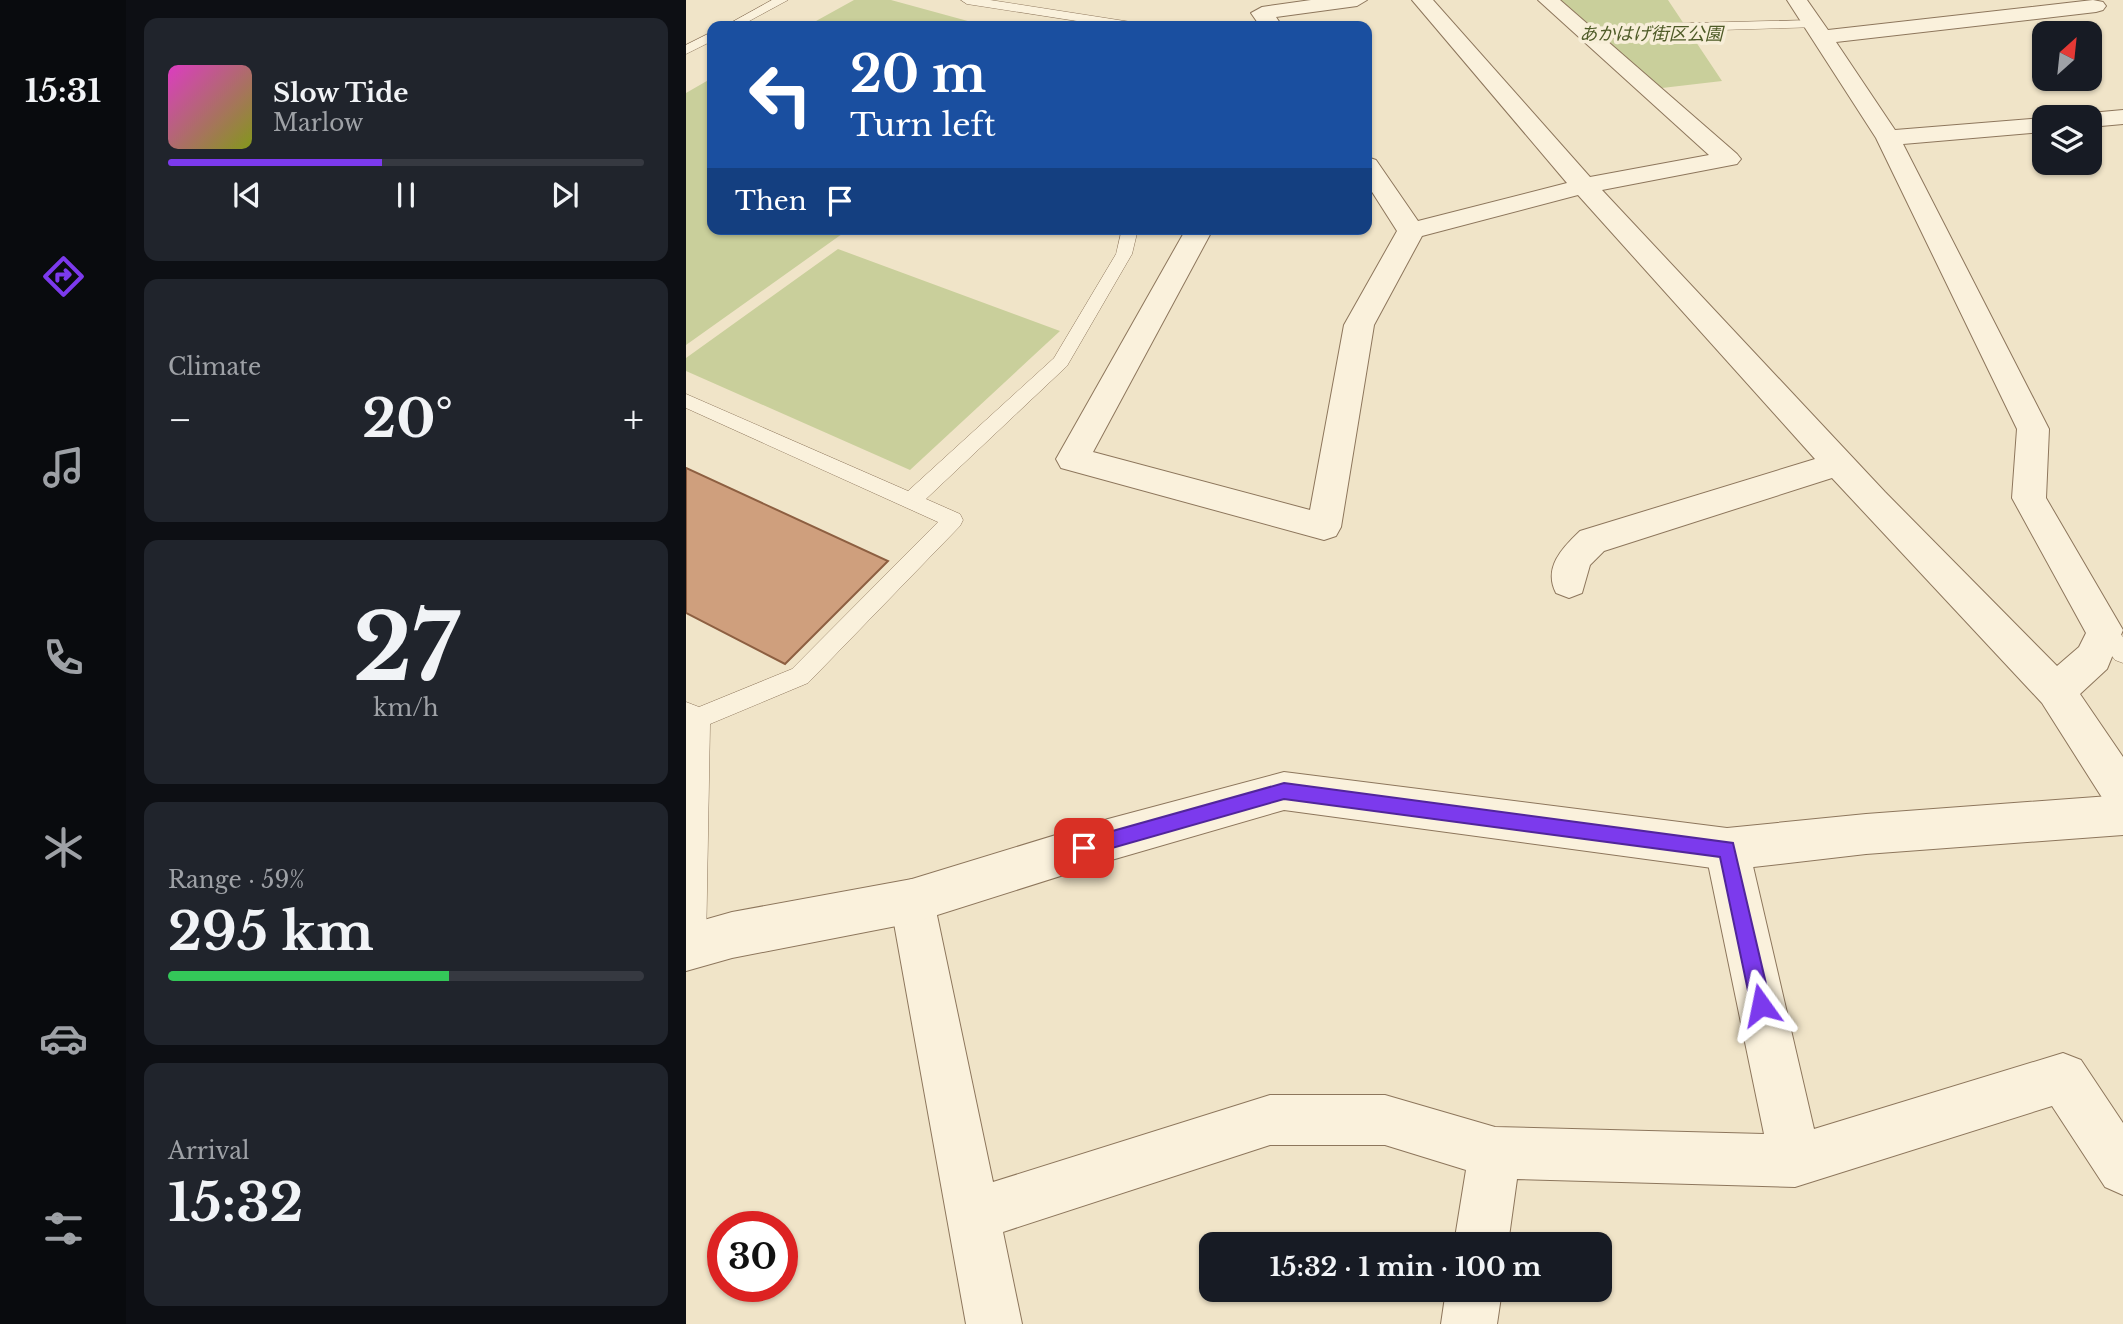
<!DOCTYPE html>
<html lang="en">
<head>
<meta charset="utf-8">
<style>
	body { margin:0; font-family:"Libre Baskerville","Noto Sans JP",serif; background:#20242c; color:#f1f3f6; height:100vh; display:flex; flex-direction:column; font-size:26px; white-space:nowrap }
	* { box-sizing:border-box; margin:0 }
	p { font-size:23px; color:#9ea1a6 }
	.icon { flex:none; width:38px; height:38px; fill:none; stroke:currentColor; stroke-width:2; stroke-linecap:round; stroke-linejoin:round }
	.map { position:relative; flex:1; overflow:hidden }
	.details { display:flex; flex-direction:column; gap:18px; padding:18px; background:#0d0f14; width:560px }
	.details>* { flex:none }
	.guide { position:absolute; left:21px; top:21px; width:665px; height:214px; border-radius:14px; box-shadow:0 2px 5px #0004; background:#1a4fa0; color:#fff; overflow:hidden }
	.needle { width:46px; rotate:27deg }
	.controls { position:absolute; left:1346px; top:21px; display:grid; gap:14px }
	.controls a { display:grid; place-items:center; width:70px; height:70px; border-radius:14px; background:#171b24; box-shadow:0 2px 5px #0004; font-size:35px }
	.speed { position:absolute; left:21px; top:1211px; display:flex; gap:14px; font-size:35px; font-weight:700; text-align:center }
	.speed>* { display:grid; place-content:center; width:91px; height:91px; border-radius:50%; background:#171b24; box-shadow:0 2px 5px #0004; line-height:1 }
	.speed .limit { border:10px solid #d22; background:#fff; color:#111 }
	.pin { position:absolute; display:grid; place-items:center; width:60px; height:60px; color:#fff; margin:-30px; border-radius:14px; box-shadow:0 4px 10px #0006 }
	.me { position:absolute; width:77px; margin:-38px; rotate:348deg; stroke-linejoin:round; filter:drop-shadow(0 0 5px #0008) }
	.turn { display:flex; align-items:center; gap:24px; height:147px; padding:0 28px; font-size:32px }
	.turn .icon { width:91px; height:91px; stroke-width:2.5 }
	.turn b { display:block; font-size:49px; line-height:60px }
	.then { display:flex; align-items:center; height:66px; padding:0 28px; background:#0003; gap:14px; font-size:26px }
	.big { font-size:52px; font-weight:800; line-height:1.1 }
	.details .card { flex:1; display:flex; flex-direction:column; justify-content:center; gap:10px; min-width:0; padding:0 24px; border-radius:14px; background:#20242c }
	.details .dial { align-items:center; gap:0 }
	.dial b { font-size:91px; line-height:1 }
	.song { display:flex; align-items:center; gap:21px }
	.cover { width:84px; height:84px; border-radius:10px; background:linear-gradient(135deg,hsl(310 70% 55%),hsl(70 70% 35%)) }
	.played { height:7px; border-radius:4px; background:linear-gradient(90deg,#7c3aed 45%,#363941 45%) }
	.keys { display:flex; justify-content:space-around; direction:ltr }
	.heat { display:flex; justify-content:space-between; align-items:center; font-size:38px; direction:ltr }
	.charge { height:10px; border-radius:5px; background:linear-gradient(90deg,#34c759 59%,#363941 0) }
	.trip { position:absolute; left:513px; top:1232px; width:413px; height:70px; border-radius:14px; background:#171b24; box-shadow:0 2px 5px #0004; font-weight:800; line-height:70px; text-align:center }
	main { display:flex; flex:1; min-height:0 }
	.menu { display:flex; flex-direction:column; width:126px; justify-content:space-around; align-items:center; background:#090b0e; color:#9ea1a6 }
	.menu .icon { width:49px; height:49px }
	.menu .selected { color:#7c3aed }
	.menu b { font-size:32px; color:#f1f3f6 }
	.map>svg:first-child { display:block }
	.green { fill:#c9cf9b }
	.building { fill:#cf9f7d; stroke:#8d5f41; stroke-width:2 }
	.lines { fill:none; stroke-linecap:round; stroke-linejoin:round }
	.service-casing { stroke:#8d765c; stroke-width:1 }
	.minor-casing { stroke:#8d765c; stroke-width:2 }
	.tertiary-casing { stroke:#8d765c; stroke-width:2 }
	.service { fill:#faf1dc; fill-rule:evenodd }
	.minor { fill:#faf1dc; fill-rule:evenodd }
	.tertiary { fill:#faf1dc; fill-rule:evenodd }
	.route { fill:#7c3aed; stroke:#51269a; stroke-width:2 }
	.labels { text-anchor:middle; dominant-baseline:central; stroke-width:7; stroke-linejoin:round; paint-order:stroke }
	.far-park-label { font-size:18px; font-style:italic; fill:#4d5a26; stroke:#f7eed8 }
</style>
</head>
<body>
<main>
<nav class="menu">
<b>15:31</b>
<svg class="icon selected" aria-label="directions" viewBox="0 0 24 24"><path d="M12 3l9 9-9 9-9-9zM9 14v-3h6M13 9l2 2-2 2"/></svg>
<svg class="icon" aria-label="music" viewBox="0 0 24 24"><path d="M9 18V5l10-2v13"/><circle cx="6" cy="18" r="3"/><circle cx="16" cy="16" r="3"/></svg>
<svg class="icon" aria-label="phone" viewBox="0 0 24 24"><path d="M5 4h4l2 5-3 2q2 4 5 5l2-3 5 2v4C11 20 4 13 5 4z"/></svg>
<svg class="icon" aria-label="climate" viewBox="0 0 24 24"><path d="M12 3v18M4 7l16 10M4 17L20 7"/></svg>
<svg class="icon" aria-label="car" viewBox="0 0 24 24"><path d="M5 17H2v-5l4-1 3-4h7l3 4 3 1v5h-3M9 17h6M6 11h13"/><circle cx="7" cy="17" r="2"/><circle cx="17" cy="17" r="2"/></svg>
<svg class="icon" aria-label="filters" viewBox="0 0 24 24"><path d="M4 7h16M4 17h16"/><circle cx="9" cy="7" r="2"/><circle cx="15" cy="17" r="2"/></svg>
</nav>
<section class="details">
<div class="card">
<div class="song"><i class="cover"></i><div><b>Slow Tide</b><p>Marlow</p></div></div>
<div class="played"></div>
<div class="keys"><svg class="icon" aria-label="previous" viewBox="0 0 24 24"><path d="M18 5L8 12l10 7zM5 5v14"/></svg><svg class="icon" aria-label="pause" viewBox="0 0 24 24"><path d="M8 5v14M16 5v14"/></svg><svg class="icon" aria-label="next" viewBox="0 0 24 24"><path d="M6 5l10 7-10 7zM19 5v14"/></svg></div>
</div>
<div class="card"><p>Climate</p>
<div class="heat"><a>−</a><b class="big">20°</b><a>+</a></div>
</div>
<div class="card dial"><b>27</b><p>km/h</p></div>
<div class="card"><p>Range · 59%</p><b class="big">295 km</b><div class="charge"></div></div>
<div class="card"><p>Arrival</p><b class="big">15:32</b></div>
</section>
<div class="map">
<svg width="1437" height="1324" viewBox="0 0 1437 1324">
	<rect width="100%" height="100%" fill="#f0e4c8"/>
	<path class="green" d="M168 0H205L300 26H121Z
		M875 0H982L1036 81 976 88Z
		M26 78V229H163L0 345V93Z
		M152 249 374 331 224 470 0 371V358Z"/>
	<path class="building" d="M0 468 202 561 99 664 0 613Z"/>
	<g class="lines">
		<defs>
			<path id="service" d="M86 0H102L54 26H39Z
				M275 0H304L445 22 451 26H423L281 4Z
				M1129 20 1135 24 1133 27 967 32 903 42 897 38 903 34 967 24Z
				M26 32V41L0 54V45Z
				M436 229H452L446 254 381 366 240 499 274 514 277 520 274 526 122 683 24 724 20 946 16 956 6 960 0 957V702L13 707 106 669 252 522 0 408V394L222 491 368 358 430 254Z
				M1419 623 1427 625 1437 637V663L1429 660 1408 632 1411 625Z"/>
			<path id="minor" d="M625 0H681L671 6 590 17 596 26H574L565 13 576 7Z
				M726 0H747L904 177 1023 155 852 0H874L1051 154 1055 159 1051 164 916 190 1199 492 1371 666 1393 647 1400 633 1326 498 1331 429 1190 138 1101 0H1121L1142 30 1407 0 1417 2 1420 6 1417 10 1410 12 1150 42 1209 130 1358 118V132L1217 144 1363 429 1360 498 1437 630 1421 669 1394 694 1437 757V812L1422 807 1356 703 1146 478 918 551 904 565 896 593 883 598 870 593C857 568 876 548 894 531L1129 459 892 195 736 236 688 325 655 527 650 536 638 540 375 468 370 459 500 229H527L407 452 624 510 658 325 711 231 681 184V157L690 160 732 221 881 183Z
				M1437 110V124L1404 127V117H1394L1404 113Z
				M1041 828 1056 834 1063 849 1128 1129 1377 1053 1395 1060 1437 1123V1195L1419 1187 1366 1106 1109 1187 831 1179 822 1244H768L780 1170 699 1145H584L317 1232 336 1324H280L204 901 210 885 226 879 242 885 248 901 307 1182 584 1095H699L809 1127 1078 1134 1019 849 1026 834Z
				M760 1290H816L811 1324H755Z"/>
			<path id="tertiary" d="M598 772 1041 828 1180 814 1437 795V835L1180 854 1041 870 598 810 422 861 226 923 46 958 0 971V925L46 912 226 879 422 819Z"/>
		</defs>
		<use href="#service" class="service-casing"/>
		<use href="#minor" class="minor-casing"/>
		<use href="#tertiary" class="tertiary-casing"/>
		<use href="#service" class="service"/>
		<use href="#minor" class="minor"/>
		<use href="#tertiary" class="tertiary"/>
	</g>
	<path class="route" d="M598 783 1047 843 1085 1005 1082 1012 1075 1015 1068 1012 1065 1005 1034 857 598 799 398 856 392 854 389 848 392 841 398 839Z"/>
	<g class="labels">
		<g class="far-park-label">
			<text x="965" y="34">あかはげ街区公園</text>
		</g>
	</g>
</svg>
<div class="controls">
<a><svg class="needle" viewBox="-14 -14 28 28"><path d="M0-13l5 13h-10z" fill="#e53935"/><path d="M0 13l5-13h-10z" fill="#9ea1a6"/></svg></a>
<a><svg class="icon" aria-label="layers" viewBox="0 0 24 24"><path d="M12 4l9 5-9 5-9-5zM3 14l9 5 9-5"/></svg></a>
</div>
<div class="speed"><div class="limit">30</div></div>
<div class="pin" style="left:398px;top:848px;background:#d93025"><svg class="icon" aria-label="arrive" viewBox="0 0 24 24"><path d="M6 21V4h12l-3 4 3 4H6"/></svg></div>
<svg class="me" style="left:1075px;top:1005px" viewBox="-20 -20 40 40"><path d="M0-17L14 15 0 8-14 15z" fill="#7c3aed" stroke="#fff" stroke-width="4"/></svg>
<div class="trip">15:32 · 1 min · 100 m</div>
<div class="guide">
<div class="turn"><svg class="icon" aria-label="left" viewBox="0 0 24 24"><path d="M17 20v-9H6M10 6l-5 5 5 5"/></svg><div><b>20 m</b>Turn left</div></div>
<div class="then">Then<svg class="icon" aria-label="arrive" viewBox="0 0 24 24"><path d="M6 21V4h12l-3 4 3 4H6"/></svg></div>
</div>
</div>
</main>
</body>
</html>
